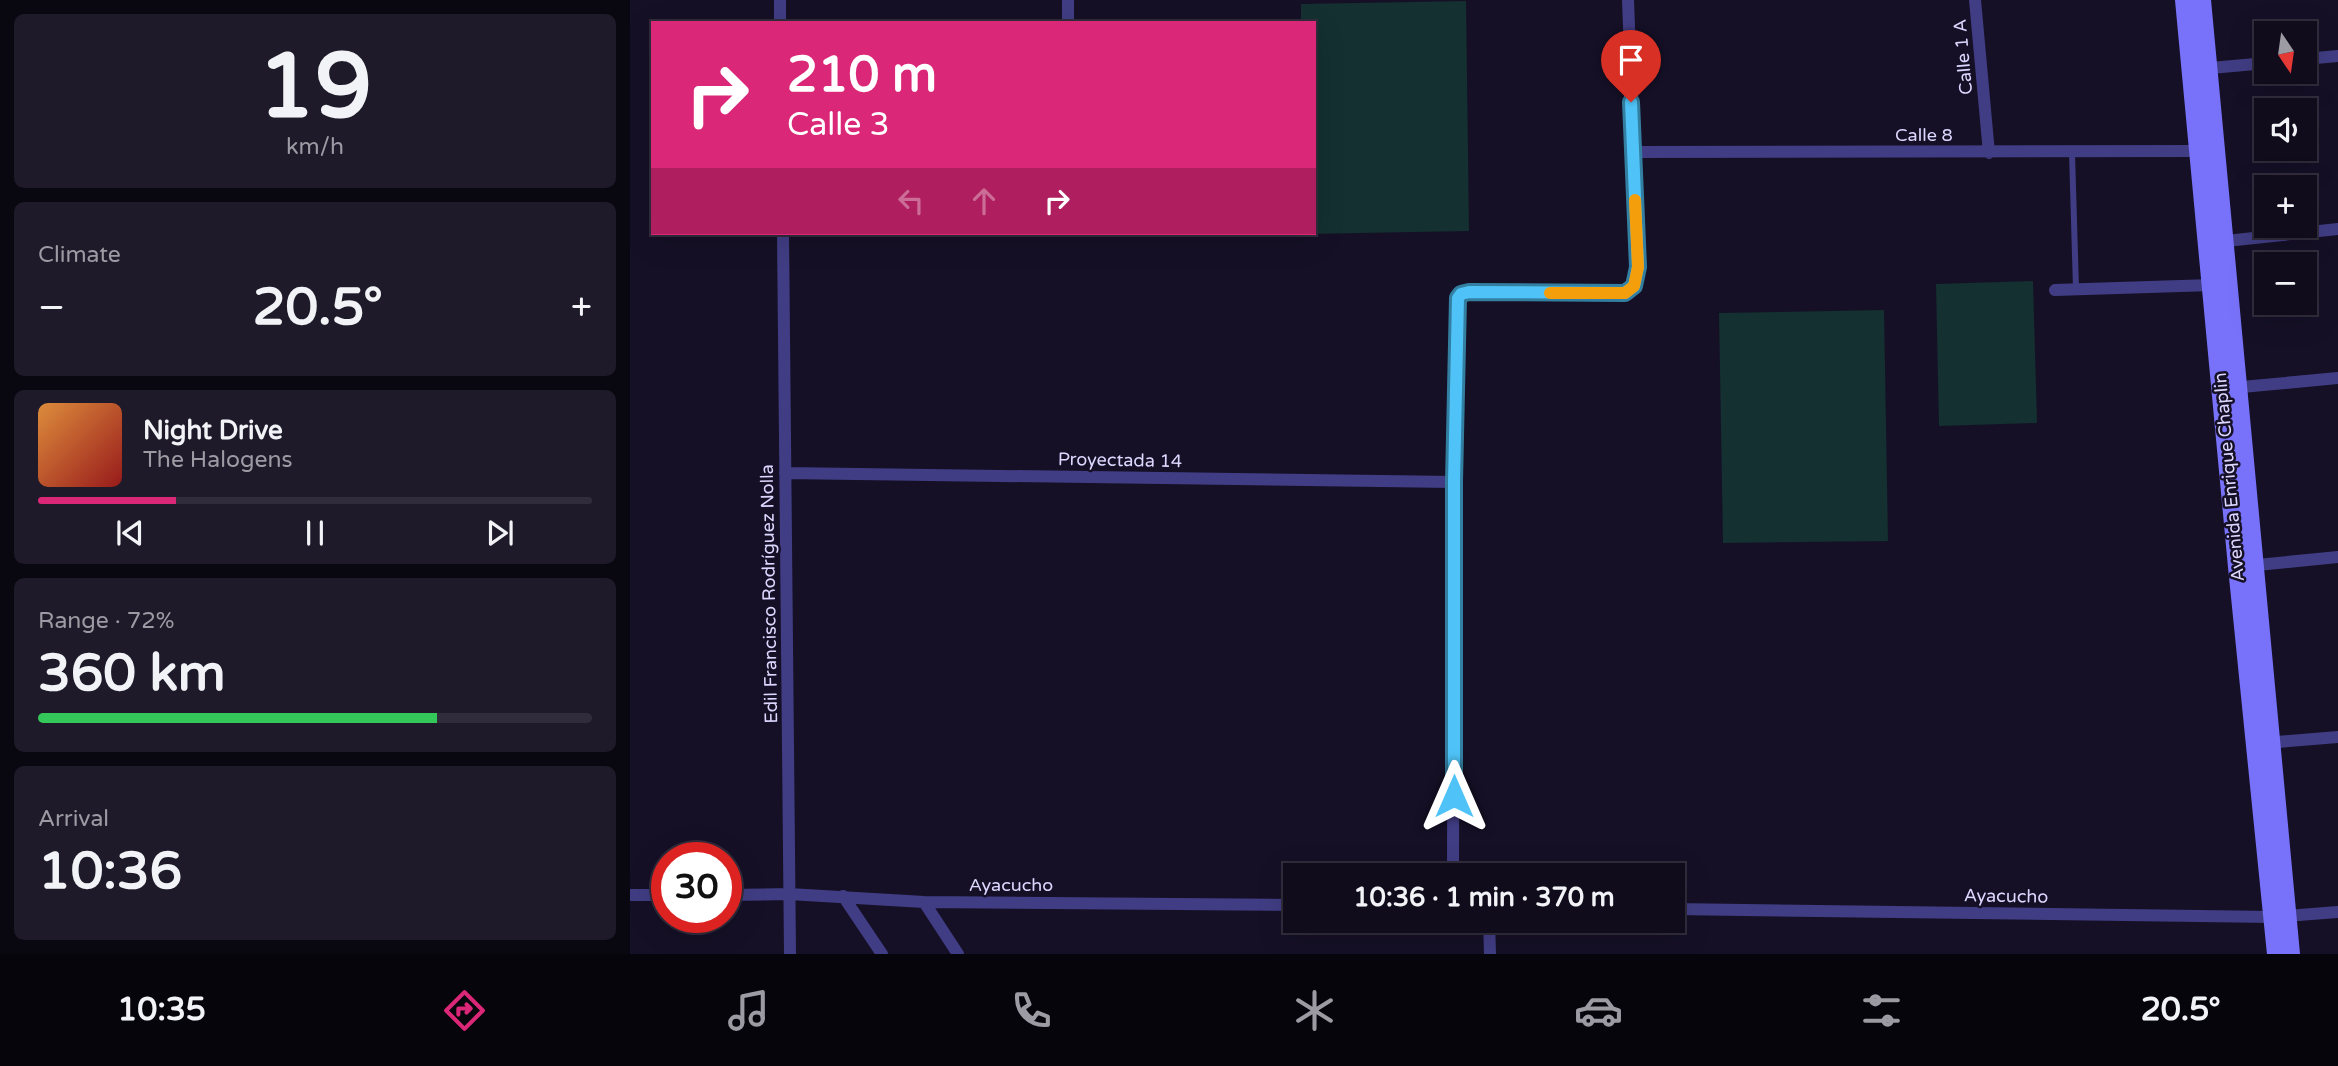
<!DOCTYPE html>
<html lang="en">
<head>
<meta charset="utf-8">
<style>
	body { margin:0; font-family:"Varela Round",sans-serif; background:#1e1a29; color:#f1f3f6; height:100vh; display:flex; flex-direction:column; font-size:26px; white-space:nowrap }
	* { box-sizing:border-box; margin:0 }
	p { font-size:23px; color:#9c9ba3 }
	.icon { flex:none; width:38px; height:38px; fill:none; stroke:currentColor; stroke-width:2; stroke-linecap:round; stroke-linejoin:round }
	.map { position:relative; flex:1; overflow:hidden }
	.drawer { display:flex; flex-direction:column; gap:14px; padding:14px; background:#09070f; width:630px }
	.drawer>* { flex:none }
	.guide { position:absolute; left:21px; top:21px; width:665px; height:214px; border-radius:0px; box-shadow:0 7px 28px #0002,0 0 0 2px #302c3b; background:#db2777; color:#fff; overflow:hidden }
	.needle { width:46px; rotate:167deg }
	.controls { position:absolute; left:1624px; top:21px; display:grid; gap:14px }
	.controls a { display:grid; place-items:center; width:63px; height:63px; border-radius:0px; background:#100c1c; box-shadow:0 7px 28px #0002,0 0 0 2px #302c3b; font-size:35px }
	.speed { position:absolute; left:21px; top:842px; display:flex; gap:14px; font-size:35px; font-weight:700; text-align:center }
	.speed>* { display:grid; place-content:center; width:91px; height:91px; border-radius:50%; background:#100c1c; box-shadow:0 7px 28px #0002,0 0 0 2px #302c3b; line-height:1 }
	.speed .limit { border:10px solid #d22; background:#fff; color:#111 }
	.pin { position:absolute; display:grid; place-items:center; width:60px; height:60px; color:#fff; margin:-72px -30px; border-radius:50% 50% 50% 0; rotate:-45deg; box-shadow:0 0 7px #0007 }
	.pin .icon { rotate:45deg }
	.me { position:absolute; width:77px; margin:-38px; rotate:0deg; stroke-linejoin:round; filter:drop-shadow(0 0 5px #0008) }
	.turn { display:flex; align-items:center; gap:24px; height:147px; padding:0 21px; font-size:32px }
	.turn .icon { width:91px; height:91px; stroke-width:2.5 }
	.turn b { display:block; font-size:49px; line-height:60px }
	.lanes { display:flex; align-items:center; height:66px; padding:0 21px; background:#0003; justify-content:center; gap:35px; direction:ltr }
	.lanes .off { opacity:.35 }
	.big { font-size:52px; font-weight:700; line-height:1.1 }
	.drawer .tile { flex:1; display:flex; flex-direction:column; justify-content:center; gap:10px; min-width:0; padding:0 24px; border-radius:10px; background:#1e1a29 }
	.drawer .dial { align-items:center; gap:0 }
	.dial b { font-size:91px; line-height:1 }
	.song { display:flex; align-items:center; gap:21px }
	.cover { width:84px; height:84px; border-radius:10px; background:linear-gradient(135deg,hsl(30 70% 55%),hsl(0 70% 35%)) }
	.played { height:7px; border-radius:4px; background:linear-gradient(90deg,#db2777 25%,#302c3b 25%) }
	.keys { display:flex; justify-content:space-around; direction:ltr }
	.heat { display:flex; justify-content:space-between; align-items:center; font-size:38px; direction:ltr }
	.charge { height:10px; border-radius:5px; background:linear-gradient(90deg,#34c759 72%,#302c3b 0) }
	.trip { position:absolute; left:653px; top:863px; width:402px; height:70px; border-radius:0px; background:#100c1c; box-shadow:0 7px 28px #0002,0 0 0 2px #302c3b; font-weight:700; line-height:70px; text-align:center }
	.menu { display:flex; height:112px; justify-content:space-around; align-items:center; background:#06050b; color:#9c9ba3 }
	.menu .icon { width:49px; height:49px }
	.menu .current { color:#db2777 }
	.menu b { font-size:32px; color:#f1f3f6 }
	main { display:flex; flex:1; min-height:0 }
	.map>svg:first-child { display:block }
	.green { fill:#143030 }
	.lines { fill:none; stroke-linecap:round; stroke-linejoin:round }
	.lane { stroke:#413d84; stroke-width:6 }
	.street { stroke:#413d84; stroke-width:12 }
	.secondary { stroke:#7872fa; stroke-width:18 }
	.route-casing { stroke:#337fa1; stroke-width:18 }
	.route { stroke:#4fc3f7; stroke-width:12 }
	.slow { stroke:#f59e0b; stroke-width:12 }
	.labels { text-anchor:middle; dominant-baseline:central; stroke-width:5; stroke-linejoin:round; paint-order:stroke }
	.street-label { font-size:18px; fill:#dcd7fe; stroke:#151026 }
</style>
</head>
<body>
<main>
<section class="drawer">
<div class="tile dial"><b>19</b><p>km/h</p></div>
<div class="tile"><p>Climate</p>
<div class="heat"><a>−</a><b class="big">20.5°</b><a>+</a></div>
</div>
<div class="tile">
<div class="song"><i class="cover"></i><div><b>Night Drive</b><p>The Halogens</p></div></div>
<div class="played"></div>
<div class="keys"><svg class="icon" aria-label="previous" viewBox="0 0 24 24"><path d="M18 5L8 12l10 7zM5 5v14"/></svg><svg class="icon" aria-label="pause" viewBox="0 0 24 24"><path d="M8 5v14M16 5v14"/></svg><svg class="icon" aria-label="next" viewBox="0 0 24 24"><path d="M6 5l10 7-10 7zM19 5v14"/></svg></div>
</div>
<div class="tile"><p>Range · 72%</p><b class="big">360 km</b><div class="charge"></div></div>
<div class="tile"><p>Arrival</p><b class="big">10:36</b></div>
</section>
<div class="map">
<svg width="1708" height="954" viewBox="0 0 1708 954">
	<rect width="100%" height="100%" fill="#151026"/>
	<path class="green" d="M836 1 839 231 674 234 684 233V23H671V4Z
		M1403 281 1407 423 1309 426 1306 284Z
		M1254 310 1258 541 1093 543 1089 313Z"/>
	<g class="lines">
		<path class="lane" d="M1442 153 1446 289"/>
		<path class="street" d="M150 0V23
			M1345 0 1359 153
			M438 23V0
			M1675 59 1708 56
			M1570 69 1636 63
			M1003 152 1575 151
			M153 233 160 954
			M1587 242 1708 229
			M1425 290 1582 285
			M1601 388 1708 378
			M155 473 824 482
			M1617 566 1708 557
			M1635 743 1708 737
			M823 875 824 482 828 298 831 294 839 292 995 293 1004 286 1008 267 998 0
			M0 895H37
			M96 895 159 894 294 902 665 905
			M213 896 252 954
			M294 902 328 954
			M1043 909 1643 917 1708 912
			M859 920 860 954"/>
		<path class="secondary" d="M1554 0 1607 567 1646 954
			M1572 0 1661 954"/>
	</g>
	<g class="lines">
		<defs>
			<path id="route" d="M824 796V482L828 298 831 294 839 292 995 293 1004 286 1008 267 1001 102"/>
		</defs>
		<use href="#route" class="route-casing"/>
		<use href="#route" class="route"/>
		<path class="slow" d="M920 293H995L1004 286 1008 267 1005 200"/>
	</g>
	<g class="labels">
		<g class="street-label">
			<text transform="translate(1333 57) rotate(-95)">Calle 1 A</text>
			<text x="1294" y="135">Calle 8</text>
			<text transform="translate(490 460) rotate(1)">Proyectada 14</text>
			<text transform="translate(1599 477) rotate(-95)">Avenida Enrique Chaplin</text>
			<text transform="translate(139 594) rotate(-91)">Edil Francisco Rodríguez Nolla</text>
			<text x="381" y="885">Ayacucho</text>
			<text transform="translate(1376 896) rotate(1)">Ayacucho</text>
		</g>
	</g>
</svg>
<div class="controls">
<a><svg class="needle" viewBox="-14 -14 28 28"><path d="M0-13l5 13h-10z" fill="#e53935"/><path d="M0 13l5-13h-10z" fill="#9c9ba3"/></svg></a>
<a><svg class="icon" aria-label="sound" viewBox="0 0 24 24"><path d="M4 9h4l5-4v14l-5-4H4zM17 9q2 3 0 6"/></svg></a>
<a>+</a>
<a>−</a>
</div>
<div class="speed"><div class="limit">30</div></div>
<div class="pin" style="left:1001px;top:102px;background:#d93025"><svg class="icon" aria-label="arrive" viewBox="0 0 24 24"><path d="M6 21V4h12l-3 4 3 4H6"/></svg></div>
<svg class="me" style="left:824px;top:796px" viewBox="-20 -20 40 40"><path d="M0-17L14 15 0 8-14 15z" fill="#4fc3f7" stroke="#fff" stroke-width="4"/></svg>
<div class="trip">10:36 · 1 min · 370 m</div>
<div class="guide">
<div class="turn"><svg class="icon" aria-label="right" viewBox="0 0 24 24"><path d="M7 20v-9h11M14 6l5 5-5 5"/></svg><div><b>210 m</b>Calle 3</div></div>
<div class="lanes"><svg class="icon off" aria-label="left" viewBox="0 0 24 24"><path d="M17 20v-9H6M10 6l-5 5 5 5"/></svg><svg class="icon off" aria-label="ahead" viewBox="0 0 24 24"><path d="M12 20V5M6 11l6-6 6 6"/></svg><svg class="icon" aria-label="right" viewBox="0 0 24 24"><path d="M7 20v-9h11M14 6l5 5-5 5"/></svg></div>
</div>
</div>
</main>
<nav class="menu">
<b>10:35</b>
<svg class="icon current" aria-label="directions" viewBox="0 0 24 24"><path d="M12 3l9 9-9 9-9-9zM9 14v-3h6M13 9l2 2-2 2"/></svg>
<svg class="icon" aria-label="music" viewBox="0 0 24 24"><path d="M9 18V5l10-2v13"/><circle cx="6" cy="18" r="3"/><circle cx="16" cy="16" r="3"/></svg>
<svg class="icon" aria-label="phone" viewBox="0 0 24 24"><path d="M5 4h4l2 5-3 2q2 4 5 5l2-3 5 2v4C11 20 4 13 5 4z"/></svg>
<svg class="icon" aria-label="climate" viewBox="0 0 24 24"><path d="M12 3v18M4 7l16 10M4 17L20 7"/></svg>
<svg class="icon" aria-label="car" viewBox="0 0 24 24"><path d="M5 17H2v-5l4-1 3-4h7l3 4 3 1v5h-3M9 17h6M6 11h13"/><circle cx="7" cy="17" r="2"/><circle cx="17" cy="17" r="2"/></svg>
<svg class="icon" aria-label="filters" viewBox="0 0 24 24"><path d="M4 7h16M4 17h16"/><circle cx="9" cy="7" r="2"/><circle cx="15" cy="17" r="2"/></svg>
<b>20.5°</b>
</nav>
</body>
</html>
